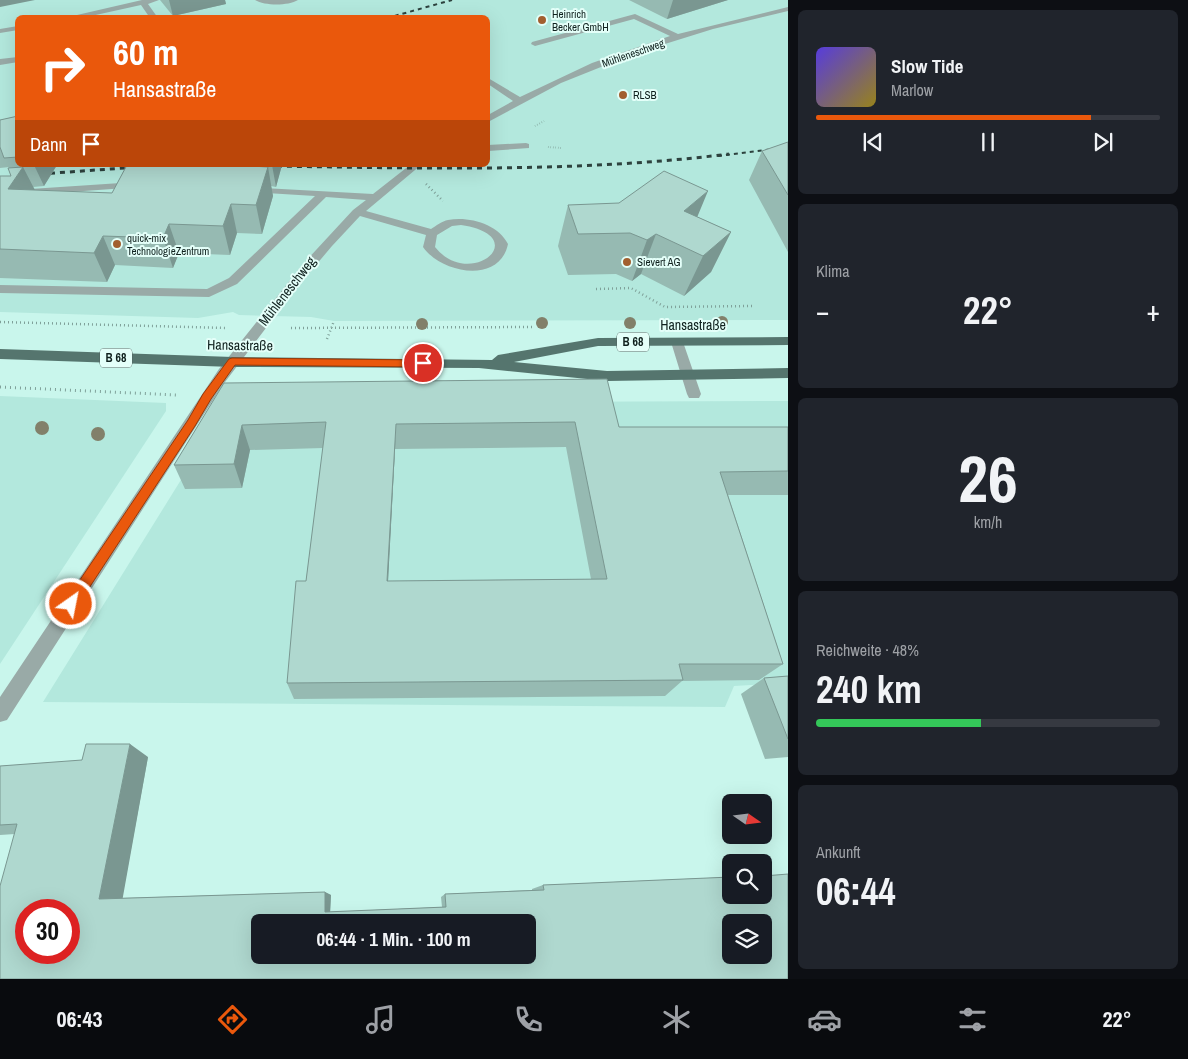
<!DOCTYPE html>
<html lang="de">
<head>
<meta charset="utf-8">
<style>
	body { margin:0; font-family:"Archivo Narrow",sans-serif; background:#20242c; color:#f1f3f6; height:100vh; display:flex; flex-direction:column; font-size:19px; white-space:nowrap }
	* { box-sizing:border-box; margin:0 }
	p { font-size:16px; color:#9ea1a6 }
	.icon { flex:none; width:28px; height:28px; fill:none; stroke:currentColor; stroke-width:2; stroke-linecap:round; stroke-linejoin:round }
	.map { position:relative; flex:1; overflow:hidden }
	.panel { display:flex; flex-direction:column; gap:10px; padding:10px; background:#0d0f14; width:400px }
	.panel>* { flex:none }
	.banner { position:absolute; left:15px; top:15px; width:475px; height:152px; border-radius:8px; box-shadow:0 5px 20px #0002; background:#ea580c; color:#fff; overflow:hidden }
	.needle { width:32px; rotate:104deg }
	.tools { position:absolute; left:722px; top:794px; display:grid; gap:10px }
	.tools a { display:grid; place-items:center; width:50px; height:50px; border-radius:8px; background:#171b24; box-shadow:0 5px 20px #0002; font-size:25px }
	.speed { position:absolute; left:15px; top:899px; display:flex; gap:10px; font-size:25px; font-weight:700; text-align:center }
	.speed>* { display:grid; place-content:center; width:65px; height:65px; border-radius:50%; background:#171b24; box-shadow:0 5px 20px #0002; line-height:1 }
	.speed .limit { border:8px solid #d22; background:#fff; color:#111 }
	.pin { position:absolute; display:grid; place-items:center; width:42px; height:42px; color:#fff; margin:-21px; border:2px solid #fff; border-radius:50%; box-shadow:0 1px 5px #0007 }
	.me { position:absolute; width:55px; margin:-28px; rotate:33deg; stroke-linejoin:round; filter:drop-shadow(0 0 4px #0008) }
	.turn { display:flex; align-items:center; gap:18px; height:105px; padding:0 15px; font-size:22px }
	.turn .icon { width:65px; height:65px; stroke-width:2.5 }
	.turn b { display:block; font-size:35px; line-height:42px }
	.then { display:flex; align-items:center; height:48px; padding:0 15px; background:#0003; gap:10px; font-size:19px }
	.big { font-size:38px; font-weight:800; line-height:1.1 }
	.panel .tile { flex:1; display:flex; flex-direction:column; justify-content:center; gap:8px; min-width:0; padding:0 18px; border-radius:8px; background:#20242c }
	.panel .dial { align-items:center; gap:0 }
	.dial b { font-size:65px; line-height:1 }
	.song { display:flex; align-items:center; gap:15px }
	.cover { width:60px; height:60px; border-radius:8px; background:linear-gradient(135deg,hsl(250 70% 55%),hsl(50 70% 35%)) }
	.played { height:5px; border-radius:2px; background:linear-gradient(90deg,#ea580c 80%,#363941 80%) }
	.keys { display:flex; justify-content:space-around; direction:ltr }
	.heat { display:flex; justify-content:space-between; align-items:center; font-size:28px; direction:ltr }
	.charge { height:8px; border-radius:4px; background:linear-gradient(90deg,#34c759 48%,#363941 0) }
	.trip { position:absolute; left:251px; top:914px; width:285px; height:50px; border-radius:8px; background:#171b24; box-shadow:0 5px 20px #0002; font-weight:800; line-height:50px; text-align:center }
	.dock { display:flex; height:80px; justify-content:space-around; align-items:center; background:#090b0e; color:#9ea1a6 }
	.dock .icon { width:35px; height:35px }
	.dock .active { color:#ea580c }
	.dock b { font-size:22px; color:#f1f3f6 }
	main { display:flex; flex:1; min-height:0 }
	.map>svg:first-child { display:block }
	.built { fill:#b3e8dd; fill-rule:evenodd }
	.lines { fill:none; stroke-linecap:round; stroke-linejoin:round }
	.path-far2 { stroke:#7fa099; stroke-width:2; stroke-dasharray:0.5 2; stroke-linecap:butt }
	.path-far1 { stroke:#7fa099; stroke-width:2.5; stroke-dasharray:1 3; stroke-linecap:butt }
	.path { stroke:#7fa099; stroke-width:3; stroke-dasharray:1 4; stroke-linecap:butt }
	.minor { fill:#99aaa7; fill-rule:evenodd }
	.major { fill:#55756e; fill-rule:evenodd }
	.rail-far1 { stroke:#2d423e; stroke-width:2; stroke-dasharray:4 4; stroke-linecap:butt }
	.rail { stroke:#2d423e; stroke-width:3; stroke-dasharray:5 5; stroke-linecap:butt }
	.tree { fill:#82806a }
	.wall { fill:#96bab2; fill-rule:evenodd }
	.shaded-wall { fill:#7a9791 }
	.building { fill:#afd8cf; stroke:#7a9791; fill-rule:evenodd }
	.route { fill:#ea580c; stroke:#983908 }
	.poi-dot { fill:#a25f2f; stroke:#e4fff9; stroke-width:2 }
	.labels { text-anchor:middle; dominant-baseline:central; stroke-width:4; stroke-linejoin:round; paint-order:stroke }
	.far-poi-label { font-size:11px; fill:#10211e; stroke:#e4fff9; text-anchor:start }
	.far-street-label { font-size:11px; fill:#10211e; stroke:#e4fff9 }
	.shield { fill:#e4fff9; stroke:#506460; stroke-width:1 }
	.shield-label { font-size:12px; font-weight:bold; fill:#10211e }
	.street-label { font-size:14px; fill:#10211e; stroke:#e4fff9 }
</style>
</head>
<body>
<main>
<div class="map">
<svg width="788" height="979" viewBox="0 0 788 979">
	<rect width="100%" height="100%" fill="#c9f6ec"/>
	<path class="built" d="M0 0H788V320L334 321 311 317 239 315 233 312 198 318 0 312ZM18 18H488V165H18Z
		M0 396 166 403V411L0 664Z
		M788 401V683L734 686 725 707 43 702 225 409 237 403Z"/>
	<g class="lines">
		<path class="path-far2" d="M535 126 544 121
			M548 147 562 148"/>
		<path class="path-far1" d="M426 184 443 201
			M596 289 631 288 665 307 752 306
			M0 322 227 328
			M291 328 532 327
			M327 339 334 321"/>
		<path class="path" d="M0 387 177 395"/>
		<path class="minor" d="M142 0H159L148 4 158 18H150L141 5 82 18H64Z
			M255 0H298C288 6 265 6 255 0Z
			M788 7V11L713 29 636 53 561 83 488 122V115L513 101 488 84V78L520 97 592 63 670 36 634 19 535 46 531 44 532 42 635 14 678 34Z
			M18 26V30L0 33V29Z
			M18 57V62L0 65V59Z
			M526 143 529 144V148L488 151V145Z
			M410 165H421L366 211 431 229C436 226 442 221 448 220 469 216 498 224 508 244 500 284 442 274 423 247L426 235 360 216 332 246 294 291 222 386 7 720 0 722V697L219 369 304 263 353 210 366 200 326 197 237 284 209 297 0 293V285L207 289 229 278 315 196 251 192 246 189 247 187 373 194ZM461 225C535 236 470 291 435 247L437 235 452 226Z
			M136 182 141 185 140 187 0 197V191Z
			M677 338 682 339 683 342 701 394 699 398H689L687 394 671 342 672 339Z"/>
		<path class="major" d="M788 337V345L598 346 514 362 607 371 788 368V378L607 381 479 368 233 367 0 359V349L233 357 492 360 498 355 598 338Z"/>
		<path class="rail-far1" d="M387 18 452 0
			M718 156 788 147"/>
		<path class="rail" d="M267 166C421 168 577 173 729 154
			M40 174 139 167"/>
	</g>
	<g class="tree">
		<circle cx="722" cy="322" r="6"/>
		<circle cx="542" cy="323" r="6"/>
		<circle cx="630" cy="323" r="6"/>
		<circle cx="422" cy="324" r="6"/>
		<circle cx="42" cy="428" r="7"/>
		<circle cx="98" cy="434" r="7"/>
	</g>
	<path class="wall" d="M160 0H225L226 4 173 16Z
		M629 0H728L667 19Z
		M18 116V165H57L44 186 33 187 35 190 112 193 127 165H282L276 187 271 186 273 196 262 234 237 233 230 255 179 253 173 268 115 265 107 282 0 278V176H11L9 167 0 168V120Z
		M788 142V252L749 180 762 151Z
		M568 205 698 217 731 232 711 272 684 296 641 274 632 281 616 274 568 275 558 246Z
		M224 383 619 427H788V495H728L783 664 759 680 682 681 665 696 294 699 287 683 306 581 323 448 250 450 242 488 185 489 174 465ZM566 447 591 579 388 581 395 449Z
		M788 676V757L765 759 741 694 764 678Z
		M148 757 122 898 325 892 331 895 330 912 442 907 441 897 445 894 532 890V889L543 885 731 877 0 979 15 834 0 835V766Z"/>
	<path class="shaded-wall" d="M0 0H35L0 7Z
		M169 0H225L226 4 173 16Z
		M673 0H728L667 19Z
		M34 165H57L44 186Z
		M272 165H282L276 187Z
		M23 167 38 196 8 189Z
		M268 167 273 196 262 234 256 205Z
		M708 191 691 232 684 211Z
		M231 204 237 233 230 255 223 226Z
		M169 224 179 253 173 268 163 238Z
		M731 232 711 272 684 296 703 256Z
		M656 234 641 274 632 281 647 240Z
		M103 236 115 265 107 282 94 253Z
		M396 424 395 449 387 601V581Z
		M242 425 250 450 242 488 234 464Z
		M130 744 148 757 122 902 99 899Z
		M325 892 331 895 330 914 325 912Z"/>
	<path class="building" d="M18 116V157L4 158 0 147V120Z
		M788 142V195L762 151Z
		M127 165H233L268 167 256 205 231 204 223 226 169 224 163 238 103 236 94 253 0 249V176H11L8 168 23 167 8 189 112 193Z
		M664 171 708 191 684 211 731 232 703 256 656 234 647 240 630 233 578 234 568 205 619 203Z
		M607 379 619 427H788V471L720 472 783 664H679L683 680 287 683 296 581H306L326 422 242 425 234 464 174 465 224 383ZM575 422 607 579 387 581 396 424Z
		M788 676V739L764 678Z
		M86 744H130L99 899 325 892V912L446 907 445 894 544 890 543 885 731 877V895H764V876L788 874V979H0V886L17 824 0 825V766L82 760ZM26 910H69V952H26ZM260 922H528V955H260ZM731 922H764V955H731Z"/>
	<path class="route" d="M232 358 423 360 428 363 423 367 235 365 211 399 195 426 76 608 71 609 67 608 65 604 67 599 188 420 203 394 229 359Z"/>
	<g class="poi-dot">
		<circle cx="542" cy="20" r="5"/>
		<circle cx="623" cy="95" r="5"/>
		<circle cx="117" cy="244" r="5"/>
		<circle cx="627" cy="262" r="5"/>
	</g>
	<g class="labels">
		<g class="far-poi-label">
			<text x="552" y="14">Heinrich<tspan x="552" dy="13">Becker GmbH</tspan></text>
			<text x="633" y="95">RLSB</text>
			<text x="127" y="238">quick-mix<tspan x="127" dy="13">TechnologieZentrum</tspan></text>
			<text x="637" y="262">Sievert AG</text>
		</g>
		<g class="far-street-label">
			<text transform="translate(633 53) rotate(-19)">Mühleneschweg</text>
		</g>
		<g class="shield">
			<rect x="617" y="332.5" width="32" height="19" rx="4"/>
			<rect x="100" y="348.5" width="32" height="19" rx="4"/>
		</g>
		<g class="shield-label">
			<text x="633" y="342">B 68</text>
			<text x="116" y="358">B 68</text>
		</g>
		<g class="street-label">
			<text transform="translate(287 291) rotate(-52)">Mühleneschweg</text>
			<text x="693" y="325">Hansastraße</text>
			<text transform="translate(240 345) rotate(1)">Hansastraße</text>
		</g>
	</g>
</svg>
<div class="tools">
<a><svg class="needle" viewBox="-14 -14 28 28"><path d="M0-13l5 13h-10z" fill="#e53935"/><path d="M0 13l5-13h-10z" fill="#9ea1a6"/></svg></a>
<a><svg class="icon" aria-label="search" viewBox="0 0 24 24"><circle cx="10" cy="10" r="6"/><path d="M15 15l6 6"/></svg></a>
<a><svg class="icon" aria-label="layers" viewBox="0 0 24 24"><path d="M12 4l9 5-9 5-9-5zM3 14l9 5 9-5"/></svg></a>
</div>
<div class="speed"><div class="limit">30</div></div>
<div class="pin" style="left:423px;top:363px;background:#d93025"><svg class="icon" aria-label="arrive" viewBox="0 0 24 24"><path d="M6 21V4h12l-3 4 3 4H6"/></svg></div>
<svg class="me" style="left:71px;top:604px" viewBox="-20 -20 40 40"><circle r="17" fill="#ea580c" stroke="#fff" stroke-width="3"/><path d="M0-11L8 9 0 5-8 9z" fill="#fff"/></svg>
<div class="trip">06:44 · 1 Min. · 100 m</div>
<div class="banner">
<div class="turn"><svg class="icon" aria-label="right" viewBox="0 0 24 24"><path d="M7 20v-9h11M14 6l5 5-5 5"/></svg><div><b>60 m</b>Hansastraße</div></div>
<div class="then">Dann<svg class="icon" aria-label="arrive" viewBox="0 0 24 24"><path d="M6 21V4h12l-3 4 3 4H6"/></svg></div>
</div>
</div>
<section class="panel">
<div class="tile">
<div class="song"><i class="cover"></i><div><b>Slow Tide</b><p>Marlow</p></div></div>
<div class="played"></div>
<div class="keys"><svg class="icon" aria-label="previous" viewBox="0 0 24 24"><path d="M18 5L8 12l10 7zM5 5v14"/></svg><svg class="icon" aria-label="pause" viewBox="0 0 24 24"><path d="M8 5v14M16 5v14"/></svg><svg class="icon" aria-label="next" viewBox="0 0 24 24"><path d="M6 5l10 7-10 7zM19 5v14"/></svg></div>
</div>
<div class="tile"><p>Klima</p>
<div class="heat"><a>−</a><b class="big">22°</b><a>+</a></div>
</div>
<div class="tile dial"><b>26</b><p>km/h</p></div>
<div class="tile"><p>Reichweite · 48%</p><b class="big">240 km</b><div class="charge"></div></div>
<div class="tile"><p>Ankunft</p><b class="big">06:44</b></div>
</section>
</main>
<nav class="dock">
<b>06:43</b>
<svg class="icon active" aria-label="directions" viewBox="0 0 24 24"><path d="M12 3l9 9-9 9-9-9zM9 14v-3h6M13 9l2 2-2 2"/></svg>
<svg class="icon" aria-label="music" viewBox="0 0 24 24"><path d="M9 18V5l10-2v13"/><circle cx="6" cy="18" r="3"/><circle cx="16" cy="16" r="3"/></svg>
<svg class="icon" aria-label="phone" viewBox="0 0 24 24"><path d="M5 4h4l2 5-3 2q2 4 5 5l2-3 5 2v4C11 20 4 13 5 4z"/></svg>
<svg class="icon" aria-label="climate" viewBox="0 0 24 24"><path d="M12 3v18M4 7l16 10M4 17L20 7"/></svg>
<svg class="icon" aria-label="car" viewBox="0 0 24 24"><path d="M5 17H2v-5l4-1 3-4h7l3 4 3 1v5h-3M9 17h6M6 11h13"/><circle cx="7" cy="17" r="2"/><circle cx="17" cy="17" r="2"/></svg>
<svg class="icon" aria-label="filters" viewBox="0 0 24 24"><path d="M4 7h16M4 17h16"/><circle cx="9" cy="7" r="2"/><circle cx="15" cy="17" r="2"/></svg>
<b>22°</b>
</nav>
</body>
</html>
